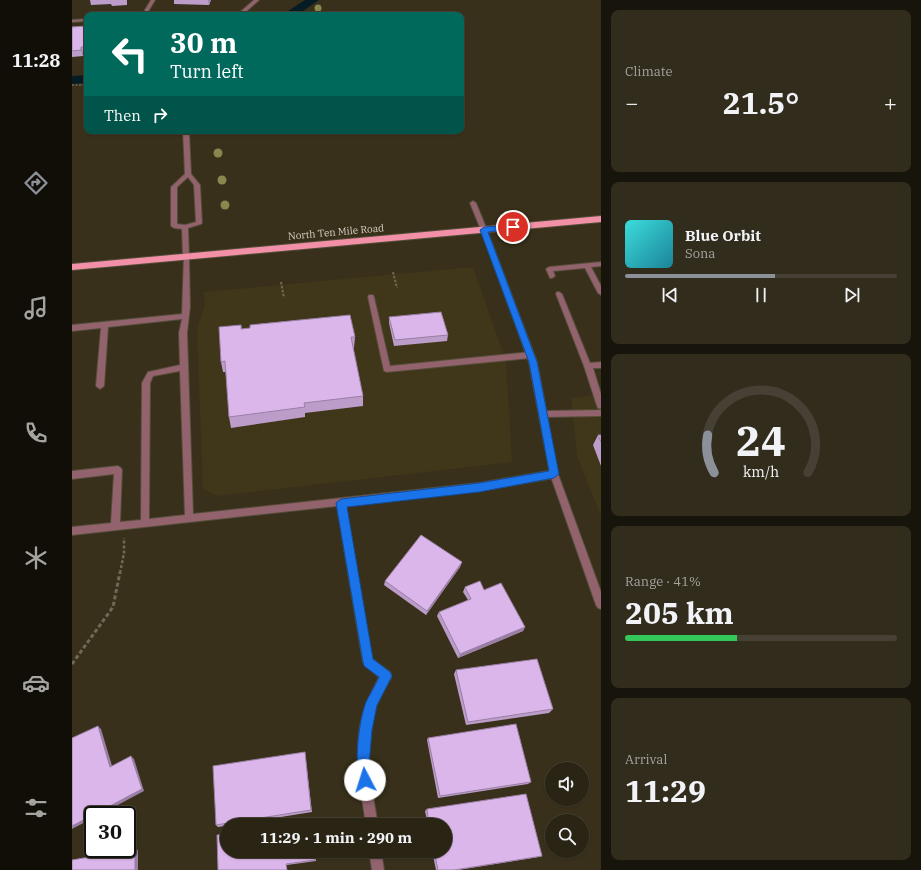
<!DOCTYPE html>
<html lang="en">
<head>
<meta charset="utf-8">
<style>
	body { margin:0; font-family:"IBM Plex Serif",serif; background:#322c1d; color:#f1f3f6; height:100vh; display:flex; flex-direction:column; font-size:15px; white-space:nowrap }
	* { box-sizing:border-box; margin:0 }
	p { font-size:13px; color:#a5a4a0 }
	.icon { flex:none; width:22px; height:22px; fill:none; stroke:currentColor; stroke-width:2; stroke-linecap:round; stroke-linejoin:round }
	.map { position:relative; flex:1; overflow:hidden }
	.sheet { display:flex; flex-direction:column; gap:10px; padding:10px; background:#17140b; width:320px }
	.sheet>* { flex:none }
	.guide { position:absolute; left:12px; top:12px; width:380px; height:122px; border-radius:8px; box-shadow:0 1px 3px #0004,0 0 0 1px #464134; background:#00695c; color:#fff; overflow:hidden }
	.buttons { position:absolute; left:473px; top:762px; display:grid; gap:8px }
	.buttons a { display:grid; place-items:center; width:44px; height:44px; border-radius:50%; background:#2a2414; box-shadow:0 1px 3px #0004,0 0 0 1px #464134; font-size:20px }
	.speed { position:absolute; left:12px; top:806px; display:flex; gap:8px; font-size:20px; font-weight:700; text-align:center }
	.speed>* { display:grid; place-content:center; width:52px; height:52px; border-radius:50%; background:#2a2414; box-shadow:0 1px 3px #0004,0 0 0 1px #464134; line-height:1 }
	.speed .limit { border:2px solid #111; border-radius:6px; background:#fff; color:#111 }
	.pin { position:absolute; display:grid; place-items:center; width:34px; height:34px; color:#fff; margin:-17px; border:2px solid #fff; border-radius:50%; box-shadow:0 1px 4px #0007 }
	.me { position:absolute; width:44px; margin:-22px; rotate:355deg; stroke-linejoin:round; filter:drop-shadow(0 0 3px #0008) }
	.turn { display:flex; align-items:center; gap:14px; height:84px; padding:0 20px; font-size:18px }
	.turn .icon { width:52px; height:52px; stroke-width:2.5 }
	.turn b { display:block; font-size:28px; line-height:34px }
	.then { display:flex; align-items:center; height:38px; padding:0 20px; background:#0003; gap:8px; font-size:15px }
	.big { font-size:30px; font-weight:800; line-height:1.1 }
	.sheet .widget { flex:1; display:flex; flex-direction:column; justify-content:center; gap:6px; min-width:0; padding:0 14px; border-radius:8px; background:#322c1d }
	.sheet .dial { align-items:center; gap:0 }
	.dial svg { height:104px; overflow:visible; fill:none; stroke:#464134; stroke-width:7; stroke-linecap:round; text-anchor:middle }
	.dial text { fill:#f1f3f6; stroke:none }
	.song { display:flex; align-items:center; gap:12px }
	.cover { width:48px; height:48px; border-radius:6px; background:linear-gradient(135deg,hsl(180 70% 55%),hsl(190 70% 35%)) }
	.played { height:4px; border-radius:2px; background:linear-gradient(90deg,#8c9099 55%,#464134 55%) }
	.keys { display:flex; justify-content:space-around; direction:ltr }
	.heat { display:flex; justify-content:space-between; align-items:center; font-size:22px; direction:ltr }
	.charge { height:6px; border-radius:3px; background:linear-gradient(90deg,#34c759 41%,#464134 0) }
	.trip { position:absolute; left:148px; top:818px; width:232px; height:40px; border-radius:20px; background:#2a2414; box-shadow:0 1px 3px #0004,0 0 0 1px #464134; font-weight:800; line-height:40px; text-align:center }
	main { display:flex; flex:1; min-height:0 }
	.tab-bar { display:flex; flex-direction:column; width:72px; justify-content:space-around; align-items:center; background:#110e08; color:#a5a4a0 }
	.tab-bar .icon { width:28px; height:28px }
	.tab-bar .current { color:#8c9099 }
	.tab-bar b { font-size:18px; color:#f1f3f6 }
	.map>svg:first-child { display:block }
	.built { fill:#403619 }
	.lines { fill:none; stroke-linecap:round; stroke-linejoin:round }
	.canal { fill:#061c25; fill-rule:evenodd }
	.service-casing { stroke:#544d39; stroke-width:2 }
	.minor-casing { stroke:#544d39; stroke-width:2 }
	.tertiary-casing { stroke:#544d39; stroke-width:2 }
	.primary-casing { stroke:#544d39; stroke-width:2 }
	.path-far3 { stroke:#706957; stroke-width:1.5; stroke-dasharray:2 1.5; stroke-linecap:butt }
	.path-far2 { stroke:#706957; stroke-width:2; stroke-dasharray:2.5 1.5; stroke-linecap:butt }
	.path-far1 { stroke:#706957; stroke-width:2.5; stroke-dasharray:3 2; stroke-linecap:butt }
	.path { stroke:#706957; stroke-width:3; stroke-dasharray:4 2.5; stroke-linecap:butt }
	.service { fill:#92626d; fill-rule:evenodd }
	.minor { fill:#92626d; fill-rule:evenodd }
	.tertiary { fill:#92626d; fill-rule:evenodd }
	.primary { fill:#f290a8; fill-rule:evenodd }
	.tree { fill:#88874d }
	.wall { fill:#bc9dca }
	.shaded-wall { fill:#997fa4 }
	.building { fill:#dbb6eb; stroke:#997fa4 }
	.route { fill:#1a73e8; stroke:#114b97 }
	.labels { text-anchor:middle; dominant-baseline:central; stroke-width:4; stroke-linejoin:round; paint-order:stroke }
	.street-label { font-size:10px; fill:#d6d1c4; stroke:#38301a }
</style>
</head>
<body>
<main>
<nav class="tab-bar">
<b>11:28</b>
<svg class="icon current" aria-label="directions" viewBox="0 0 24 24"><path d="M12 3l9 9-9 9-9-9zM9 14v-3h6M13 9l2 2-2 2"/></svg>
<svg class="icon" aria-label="music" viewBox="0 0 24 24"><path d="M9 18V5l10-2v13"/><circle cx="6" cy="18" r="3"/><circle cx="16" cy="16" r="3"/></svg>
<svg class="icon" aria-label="phone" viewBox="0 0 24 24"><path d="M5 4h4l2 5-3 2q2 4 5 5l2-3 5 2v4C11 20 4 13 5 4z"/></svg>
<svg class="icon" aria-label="climate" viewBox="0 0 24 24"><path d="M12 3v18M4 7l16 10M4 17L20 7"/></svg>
<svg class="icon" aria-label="car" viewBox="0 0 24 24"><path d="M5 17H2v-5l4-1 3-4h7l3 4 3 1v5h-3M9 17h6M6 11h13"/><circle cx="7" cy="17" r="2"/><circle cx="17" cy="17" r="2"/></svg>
<svg class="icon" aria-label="filters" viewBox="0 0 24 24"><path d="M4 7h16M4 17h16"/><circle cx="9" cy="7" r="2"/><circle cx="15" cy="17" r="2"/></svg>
</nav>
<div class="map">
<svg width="529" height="870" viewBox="0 0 529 870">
	<rect width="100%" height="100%" fill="#38301a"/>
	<path class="built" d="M401 267 434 361 440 462 144 496 131 488 125 329 133 305 132 292Z
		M529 394V516L505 456 499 398Z"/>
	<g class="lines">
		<path class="canal" d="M233 0H247L225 15H210Z
			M15 75V83L0 84V76Z"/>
		<defs>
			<path id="service" d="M401 201 404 203 415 230 414 231 412 232 409 230 398 203Z
				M112 255H114L117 257 118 307 115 333 121 514 407 483 482 470 485 472 486 474 485 476 482 478 407 491 274 505 300 659 318 672 319 676 318 680 314 681 310 680 293 665 291 662 265 506 0 535V527L39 523 42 474 0 479V471L46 466 49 468 50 470 48 522 69 520 70 383 76 372 108 365 107 333 110 319 36 327 32 386 28 389 24 386 29 328 0 331V325L110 314ZM108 371 113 515 77 519 78 383 81 376Z
				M529 262V266L519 267 529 286V295L526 293 513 268 481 271 483 276 480 278H478L474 269 477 267Z
				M485 292H487L490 294 518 363 529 362V368H521L529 394V409L526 408 525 406 512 366 484 294Z
				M297 295H301L302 297 318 366 458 352 462 355 458 358 315 372 312 371 296 297Z
				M529 410V416L472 417 469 416 468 414 469 412 472 411Z"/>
			<path id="minor" d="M79 0H83L74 15H70Z
				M15 19V21L0 22V20Z
				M314 671 318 672 319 676C313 690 304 703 300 718 292 753 300 790 306 825H294C289 790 281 752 290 717 294 701 302 687 310 672Z
				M297 851H309L312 870H300Z"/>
			<path id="tertiary" d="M182 0H187L170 15H165Z
				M111 131H117L119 174 128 185 130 223 129 224 116 228 117 257 114 259 111 257 110 229 102 228 99 226V187L113 174ZM116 177 122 185 124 222 113 225 105 224V187Z
				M412 228 415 230 465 362 486 474 529 592V609L526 608 524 605 478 474 457 362 409 230Z"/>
			<path id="primary" d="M529 216V222L0 270V264Z"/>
		</defs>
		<use href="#service" class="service-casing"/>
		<use href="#minor" class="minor-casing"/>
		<use href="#tertiary" class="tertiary-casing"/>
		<use href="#primary" class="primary-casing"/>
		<path class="path-far3" d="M0 85H15"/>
		<path class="path-far2" d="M321 272 325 288
			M209 282 212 298"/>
		<path class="path-far1" d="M48 573 52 553V538"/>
		<path class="path" d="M0 664 41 607 48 572"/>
		<use href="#service" class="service"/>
		<use href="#minor" class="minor"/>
		<use href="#tertiary" class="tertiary"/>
		<use href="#primary" class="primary"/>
	</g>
	<g class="tree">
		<circle cx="246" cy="8" r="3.5"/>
		<circle cx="146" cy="153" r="4.5"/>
		<circle cx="150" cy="180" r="4.5"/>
		<circle cx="153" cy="205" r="4.5"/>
	</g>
	<path class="wall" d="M18 0H55V5L40 6 39 4 19 5Z
		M102 0H139L137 5 102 4Z
		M15 26V53H11V56L0 57V27Z
		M317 317 376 335 375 341 322 346 317 323Z
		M169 325 170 329 283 337 282 348H281L291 396V406L233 413V417L159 428 157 417 154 372H151L149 362Z
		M526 435H529V466L521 445Z
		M390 562 388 567 354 615 312 585 313 581Z
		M393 587 412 590 453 627 451 631 386 658 365 616 367 612 396 600 391 592Z
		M384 670 481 709 477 713 394 725 382 674Z
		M356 738 459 782 456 784 366 798 355 740Z
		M233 752 240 812 146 827 144 825Z
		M355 809 470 856 467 857 386 870H364L360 851H373V825H356L353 811Z
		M243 851 244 861 215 865 146 870Z"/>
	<path class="shaded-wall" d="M136 0H139L137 5Z
		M9 47 11 53V56L9 50Z
		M390 562 388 567 354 615 355 611Z
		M453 627 451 631 386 658 388 654Z
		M26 726 29 729 41 769 38 767Z
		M59 756 62 759 72 791 27 815H21V818L0 829V826Z
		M63 849 66 850V870H63Z"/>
	<path class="building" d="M15 26V47H9V50L0 51V27Z
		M369 312 376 335 323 340 317 317Z
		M278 315 283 337H279L291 396 232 403 233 407 157 417 153 361 149 362 147 327 169 325V329L178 328V325Z
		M526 435H529V442Z
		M349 535 390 562 355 611 313 581Z
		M408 581 412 590 429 583 453 627 388 654 367 612 399 599 393 587Z
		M465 659 481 709 396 722 384 670Z
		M444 724 459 782 368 796 356 738Z
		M26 726 38 767 59 756 70 789 0 826V738Z
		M233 752 239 810 144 825 141 766Z
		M454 794 470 856 382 870H366L362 851H373V825H357L355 809Z
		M240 821V825H215Z
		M155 834V851H242L243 860 214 864 215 870H146L145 835Z
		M63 849V870H0V860Z"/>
	<path class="route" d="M441 225H444V229L416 232 465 362 487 474 482 478 407 492 275 507 301 659 318 672 320 676 305 705 300 730 297 765 299 780 297 784 293 786 289 784C281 765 287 721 294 702 298 694 303 686 307 677L292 666 291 662 264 503 269 499 407 483 477 471 457 362 408 230 412 227Z"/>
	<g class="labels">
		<g class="street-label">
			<text transform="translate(264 232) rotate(-5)">North Ten Mile Road</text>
		</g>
	</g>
</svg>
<div class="buttons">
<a><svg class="icon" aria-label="sound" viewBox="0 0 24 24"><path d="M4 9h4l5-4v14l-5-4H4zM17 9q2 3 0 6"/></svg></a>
<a><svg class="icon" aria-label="search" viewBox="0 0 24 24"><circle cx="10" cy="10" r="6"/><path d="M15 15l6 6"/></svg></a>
</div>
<div class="speed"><div class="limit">30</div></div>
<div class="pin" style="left:441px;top:227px;background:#d93025"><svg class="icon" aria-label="arrive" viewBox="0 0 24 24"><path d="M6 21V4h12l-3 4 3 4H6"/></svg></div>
<svg class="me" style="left:293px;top:780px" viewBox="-20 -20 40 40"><circle r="19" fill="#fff"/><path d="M0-13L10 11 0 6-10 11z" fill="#1a73e8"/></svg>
<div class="trip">11:29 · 1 min · 290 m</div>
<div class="guide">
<div class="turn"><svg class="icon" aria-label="left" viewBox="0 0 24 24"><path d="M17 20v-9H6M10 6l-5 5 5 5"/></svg><div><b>30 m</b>Turn left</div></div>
<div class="then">Then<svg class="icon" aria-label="right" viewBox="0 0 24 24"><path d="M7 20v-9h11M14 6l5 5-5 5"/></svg></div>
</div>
</div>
<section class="sheet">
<div class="widget"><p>Climate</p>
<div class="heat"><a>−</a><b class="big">21.5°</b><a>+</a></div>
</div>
<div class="widget">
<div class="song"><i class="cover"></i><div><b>Blue Orbit</b><p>Sona</p></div></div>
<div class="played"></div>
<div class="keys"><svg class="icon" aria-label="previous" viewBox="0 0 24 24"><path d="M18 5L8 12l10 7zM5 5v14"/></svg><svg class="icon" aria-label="pause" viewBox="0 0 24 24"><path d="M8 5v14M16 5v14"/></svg><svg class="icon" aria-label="next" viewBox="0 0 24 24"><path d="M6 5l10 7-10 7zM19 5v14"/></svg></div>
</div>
<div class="widget dial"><svg viewBox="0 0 100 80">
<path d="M14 69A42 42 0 1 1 86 69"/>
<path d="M14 69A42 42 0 0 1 9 40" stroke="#8c9099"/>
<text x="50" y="56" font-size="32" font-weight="700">24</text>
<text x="50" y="72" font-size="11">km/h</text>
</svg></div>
<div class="widget"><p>Range · 41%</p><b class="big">205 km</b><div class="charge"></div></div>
<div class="widget"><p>Arrival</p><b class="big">11:29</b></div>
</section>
</main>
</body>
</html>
